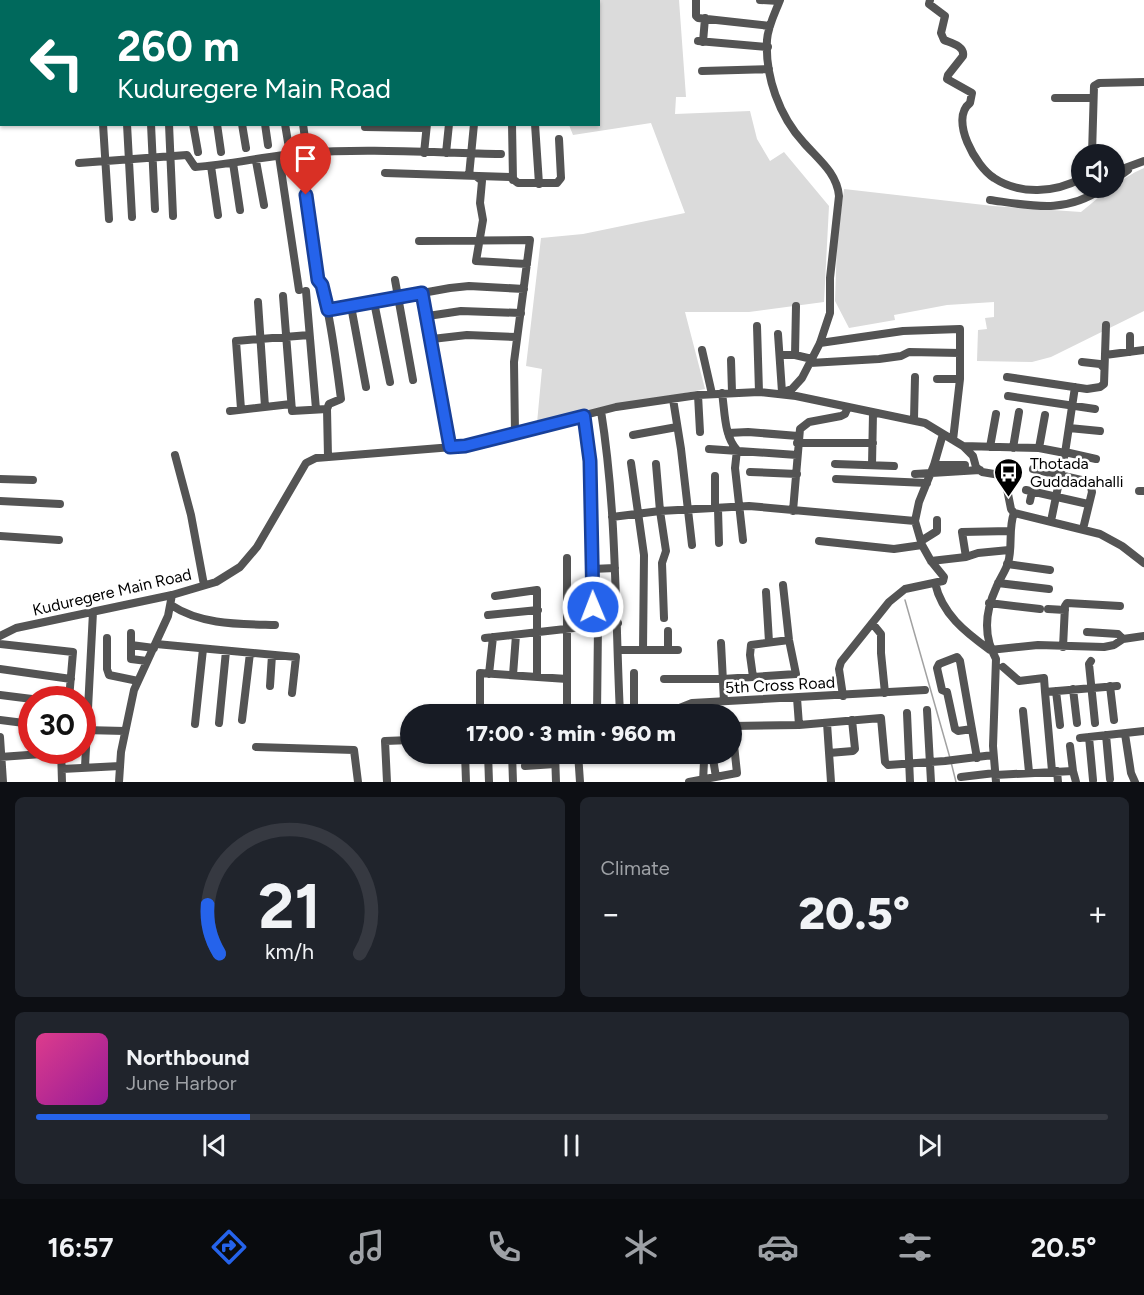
<!DOCTYPE html>
<html lang="en">
<head>
<meta charset="utf-8">
<style>
	body { margin:0; font-family:Figtree,sans-serif; background:#20242c; color:#f1f3f6; height:100vh; display:flex; flex-direction:column; font-size:22px; white-space:nowrap }
	* { box-sizing:border-box; margin:0 }
	p { font-size:20px; color:#9ea1a6 }
	.icon { flex:none; width:33px; height:33px; fill:none; stroke:currentColor; stroke-width:2; stroke-linecap:round; stroke-linejoin:round }
	.map { position:relative; height:782px; overflow:hidden }
	.details { display:flex; flex-direction:column; gap:15px; padding:15px; background:#0d0f14; flex:1 }
	.details>* { flex:none }
	.banner { position:absolute; left:0px; top:0px; width:600px; height:126px; box-shadow:0 2px 4px #0004; background:#00695c; color:#fff; overflow:hidden }
	.tools { position:absolute; left:1071px; top:144px; display:grid; gap:12px }
	.tools a { display:grid; place-items:center; width:54px; height:54px; border-radius:50%; background:#171b24; box-shadow:0 2px 4px #0004; font-size:30px }
	.speed { position:absolute; left:18px; top:686px; display:flex; gap:12px; font-size:30px; font-weight:700; text-align:center }
	.speed>* { display:grid; place-content:center; width:78px; height:78px; border-radius:50%; background:#171b24; box-shadow:0 2px 4px #0004; line-height:1 }
	.speed .limit { border:9px solid #d22; background:#fff; color:#111 }
	.pin { position:absolute; display:grid; place-items:center; width:51px; height:51px; color:#fff; margin:-62px -26px; border-radius:50% 50% 50% 0; rotate:-45deg; box-shadow:0 0 6px #0007 }
	.pin .icon { rotate:45deg }
	.me { position:absolute; width:66px; margin:-33px; rotate:359deg; stroke-linejoin:round; filter:drop-shadow(0 0 4px #0008) }
	.turn { display:flex; align-items:center; gap:21px; height:126px; padding:0 18px; font-size:27px }
	.turn .icon { width:78px; height:78px; stroke-width:2.5 }
	.turn b { display:block; font-size:42px; line-height:51px }
	.big { font-size:45px; font-weight:800; line-height:1.1 }
	.details .widget { flex:1; display:flex; flex-direction:column; justify-content:center; gap:9px; min-width:0; padding:0 21px; border-radius:9px; background:#20242c }
	.details .dial { align-items:center; gap:0 }
	.dial svg { height:156px; overflow:visible; fill:none; stroke:#363941; stroke-width:7; stroke-linecap:round; text-anchor:middle }
	.dial text { fill:#f1f3f6; stroke:none }
	.song { display:flex; align-items:center; gap:18px }
	.cover { width:72px; height:72px; border-radius:9px; background:linear-gradient(135deg,hsl(330 70% 55%),hsl(300 70% 35%)) }
	.played { height:6px; border-radius:3px; background:linear-gradient(90deg,#2563eb 20%,#363941 20%) }
	.keys { display:flex; justify-content:space-around; direction:ltr }
	.heat { display:flex; justify-content:space-between; align-items:center; font-size:33px; direction:ltr }
	.details .tiles { flex:1; display:grid; gap:15px; grid-template-columns:1fr 1fr }
	.widget:last-child { grid-column:span 2 }
	.trip { position:absolute; left:400px; top:704px; width:342px; height:60px; border-radius:30px; background:#171b24; box-shadow:0 2px 4px #0004; font-weight:800; line-height:60px; text-align:center }
	.tab-bar { display:flex; height:96px; justify-content:space-around; align-items:center; background:#090b0e; color:#9ea1a6 }
	.tab-bar .icon { width:42px; height:42px }
	.tab-bar .on { color:#2563eb }
	.tab-bar b { font-size:27px; color:#f1f3f6 }
	.map>svg:first-child { display:block }
	.green { fill:#dbdbdb }
	.lines { fill:none; stroke-linecap:round; stroke-linejoin:round }
	.stream { stroke:#a2a2a2; stroke-width:1.5 }
	.minor { stroke:#545454; stroke-width:8 }
	.route-casing { stroke:#184099; stroke-width:15 }
	.route { stroke:#2563eb; stroke-width:10 }
	.labels { text-anchor:middle; dominant-baseline:central; stroke-width:5; stroke-linejoin:round; paint-order:stroke }
	.poi-label { font-size:16px; fill:#000; stroke:#fff; text-anchor:start }
	.street-label { font-size:16px; fill:#000; stroke:#fff }
</style>
</head>
<body>
<div class="map">
<svg width="1144" height="782" viewBox="0 0 1144 782">
	<rect width="100%" height="100%" fill="#fff"/>
	<path class="green" d="M506 0H679L686 97H676L675 114 750 111 757 139 770 161 784 152 829 206 824 302 749 312H685L705 389 537 423 542 369 526 366 541 238 583 234 685 213 651 123 573 135 569 125 598 124V2H506Z
		M1144 168V311L1051 357 1032 362 977 361 978 330 987 329 985 318 994 317V302L947 305 894 315 895 320 849 328 835 301 837 242 844 189 993 206 1081 212C1102 195 1119 179 1144 168Z"/>
	<g class="lines">
		<path class="stream" d="M905 600 950 758
			M951 762 956 782"/>
		<path class="minor" d="M173 0V2
			M197 0V2
			M221 0V2
			M245 0V2
			M449 0V2
			M489 0 490 2
			M696 0V16L698 18 770 26
			M760 0 779 1
			M930 0 929 4 945 16 941 33 944 40C951 43 965 46 963 56L948 75 947 79 972 93 970 103C949 119 976 167 994 178 1020 195 1055 193 1082 178
			M264 2 270 0
			M404 2V0
			M532 2V0
			M698 41 768 47
			M703 42 705 18
			M0 63H2
			M702 71 769 69
			M1055 98H1092
			M103 124 109 219
			M127 124 132 217
			M151 124 155 209
			M169 124 173 216
			M193 124 198 152
			M217 124 221 152
			M242 124 246 148
			M265 124 268 145
			M285 124 288 142
			M303 124 307 153
			M512 124 513 180
			M535 124 539 184
			M365 127 426 128
			M300 153 318 280C328 292 338 377 341 399L329 404 327 409 328 457
			M424 153 427 124
			M446 153 449 124
			M1092 154 1094 86 1099 83 1144 82
			M279 156 299 290
			M256 161 264 205
			M79 163 187 155 195 167C232 165 268 155 304 153 369 148 436 153 501 154
			M233 163 240 210
			M211 166 218 215
			M1114 172 1144 161
			M385 173 510 177 518 183H557L561 178 559 139
			M469 176 474 124
			M477 177 482 181 480 203 483 220 476 261 527 264
			M1114 180 1128 170
			M990 200C1033 206 1066 214 1103 188
			M419 241 530 240 514 362 515 433
			M395 280 413 380
			M306 291 316 409
			M422 293 450 447
			M283 296 292 411 327 409
			M258 302 265 407
			M374 302 390 382
			M351 306 366 387
			M328 310 450 288 469 286 524 289
			M428 316 461 311 521 313
			M757 326 759 392
			M778 334 782 392
			M432 339 467 335 517 337
			M820 343 903 331 960 329V379L953 440
			M702 350 712 394
			M1130 352V336
			M780 355H795L812 359
			M795 355 796 306
			M1105 355 1144 350
			M731 360 732 392
			M1082 362 1100 364 1104 368
			M810 363 879 359 901 356 909 352 960 353
			M1007 377 1087 389 1100 387 1104 384 1106 325
			M937 379H960
			M722 393C725 412 724 436 737 450L735 468 743 540
			M780 393 792 389 802 378 820 343 830 313V278L839 196C837 173 818 159 804 143 779 116 765 76 767 40 768 26 775 13 780 0
			M698 395 700 432
			M1008 396 1095 409
			M673 399 681 449 692 545
			M241 409 236 341 309 335
			M230 411 291 404
			M601 411C617 511 615 613 620 714
			M584 415 590 461 593 607
			M914 419 915 377
			M1069 428 1100 431
			M728 433 748 432 798 436
			M633 435 677 427
			M797 443H873
			M963 446 1039 448 1065 453
			M990 447 996 414
			M1013 448 1019 412
			M1039 448 1045 415
			M709 449 797 455
			M1065 452 1096 459
			M175 455 191 515 204 585
			M631 463 644 555 643 650
			M656 464 660 511 666 551 662 563 664 618
			M835 464 894 466
			M872 465 873 413
			M934 465H965
			M1033 469 1090 482 1092 492 1083 529
			M750 472 797 474
			M915 474 980 470
			M715 476V508
			M0 479 33 480
			M836 479 927 483
			M1026 490 1088 504
			M1139 491H1144
			M0 501 60 504
			M1030 501 1032 492
			M718 509 719 543
			M793 511 800 429 809 422 841 416 845 414 848 407
			M612 517 660 511 749 506 915 521
			M1051 521 1065 453 1075 387
			M0 536 59 540
			M819 541 894 549 922 545
			M921 541 937 531V520
			M966 557 978 553 1009 550
			M567 558V714
			M931 561 966 557 962 532 1010 531
			M1007 564 1050 570
			M592 569 615 568
			M935 583C942 614 965 632 990 650L1038 645 1104 647 1114 645 1123 639 1144 636
			M998 583 1049 589
			M766 592 769 642
			M495 596 537 590V677
			M989 603 1040 609
			M171 605C201 625 240 624 275 625
			M1048 609 1065 610
			M488 615 538 610
			M872 623 881 634V653L885 693
			M1087 632 1118 634 1123 639
			M131 633V659L147 661
			M0 636 16 628 172 595 216 582 240 567 257 547 306 463 316 458 465 446 616 407 698 395 759 392 796 396 925 423 963 446 973 456 976 467 982 472 1000 475 1006 484 1011 509 1014 513 1100 534 1122 546 1144 563
			M107 638V669L109 675 138 681
			M485 638 618 623
			M721 643 724 701
			M0 644 73 652 69 699
			M156 644 296 657 292 693
			M131 645 154 648
			M1063 647 1065 606 1067 603 1120 606
			M618 650H668V631
			M668 650H678
			M1091 661 1089 664 1095 723
			M1003 667 1019 681 1044 678 1045 692 1117 686
			M0 669 71 679
			M634 673V714
			M489 674 493 637
			M513 675 516 635
			M753 677 750 655 751 645 789 640
			M664 679H723L796 674 789 640 783 585
			M270 686 272 655
			M1110 686 1114 720
			M1073 689 1077 723
			M1056 691 1060 725
			M1045 692 1052 771
			M0 695 32 699
			M843 696 839 669 841 662 889 602 905 589 938 582 943 581 944 577 931 561 922 545 915 521 919 502 934 465 943 434
			M797 698 799 725
			M927 710 931 782
			M1023 711 1029 772
			M907 713 910 782
			M480 714V673L567 679
			M597 714 598 625
			M638 714 672 711 692 703 925 690
			M0 720 32 724
			M242 720 250 653
			M219 723 226 651
			M827 723 831 782
			M195 724 203 649
			M732 726 799 725 881 718 885 762 888 765 945 761 993 755
			M972 729 958 731 955 729 947 692 942 690 937 668 939 664 957 657 960 661 977 758
			M84 730 125 731
			M1125 734 1131 773 1135 782
			M1106 735 1110 779
			M0 737 3 782
			M1089 737 1093 780
			M1080 738 1144 731
			M256 747 354 750 358 782
			M61 750 62 782
			M465 753 466 782
			M488 753 489 782
			M512 753 513 782
			M555 753 556 782
			M578 753 580 782
			M712 753 716 777
			M829 753 853 751 855 749 852 720
			M0 757 42 754
			M525 766 555 764
			M85 767 93 612
			M62 769 120 766
			M1057 771 1058 782
			M1073 771 1076 782
			M995 775 1073 771 1070 746
			M961 777 995 773
			M119 782 121 752 134 690 168 616 172 595
			M387 782 385 741 411 740
			M689 782 737 773 732 726
			M703 782 704 761 709 753
			M996 782 993 746 996 659C983 636 985 612 996 588 999 580 1005 572 1008 563 1013 546 1008 529 1014 513"/>
	</g>
	<g class="lines">
		<defs>
			<path id="route" d="M306 195 318 280 322 285 328 310 422 293 450 447 465 446 584 416 590 461 593 607"/>
		</defs>
		<use href="#route" class="route-casing"/>
		<use href="#route" class="route"/>
	</g>
	<defs>
		<symbol id="bus-pin" viewBox="-11 -11 22 30"><path d="M0 17L-7.5 6A9.5 9.5 0 1 1 7.5 6Z" fill="#000" stroke="#fff"/><path d="M-5-6H5V4H4V6H2V4H-2V6H-4V4H-5ZM-3.5-4V0h7V-4ZM-3.5 1.2v1.5H-2V1.2ZM2 1.2v1.5H3.5V1.2Z" fill="#fff"/></symbol>
	</defs>
	<g fill-rule="evenodd">
		<use href="#bus-pin" x="992" y="456" width="33" height="45"/>
	</g>
	<g class="labels">
		<g class="poi-label">
			<text x="1030" y="463">Thotada<tspan x="1030" dy="18">Guddadahalli</tspan></text>
		</g>
		<g class="street-label">
			<text transform="translate(112 592) rotate(-13)">Kuduregere Main Road</text>
			<text transform="translate(780 685) rotate(-3)">5th Cross Road</text>
		</g>
	</g>
</svg>
<div class="tools">
<a><svg class="icon" aria-label="sound" viewBox="0 0 24 24"><path d="M4 9h4l5-4v14l-5-4H4zM17 9q2 3 0 6"/></svg></a>
</div>
<div class="speed"><div class="limit">30</div></div>
<div class="pin" style="left:306px;top:195px;background:#d93025"><svg class="icon" aria-label="arrive" viewBox="0 0 24 24"><path d="M6 21V4h12l-3 4 3 4H6"/></svg></div>
<svg class="me" style="left:593px;top:607px" viewBox="-20 -20 40 40"><circle r="17" fill="#2563eb" stroke="#fff" stroke-width="3"/><path d="M0-11L8 9 0 5-8 9z" fill="#fff"/></svg>
<div class="trip">17:00 · 3 min · 960 m</div>
<div class="banner">
<div class="turn"><svg class="icon" aria-label="left" viewBox="0 0 24 24"><path d="M17 20v-9H6M10 6l-5 5 5 5"/></svg><div><b>260 m</b>Kuduregere Main Road</div></div>
</div>
</div>
<section class="details">
<div class="tiles">
<div class="widget dial"><svg viewBox="0 0 100 80">
<path d="M14 69A42 42 0 1 1 86 69"/>
<path d="M14 69A42 42 0 0 1 8 44" stroke="#2563eb"/>
<text x="50" y="56" font-size="32" font-weight="700">21</text>
<text x="50" y="72" font-size="11">km/h</text>
</svg></div>
<div class="widget"><p>Climate</p>
<div class="heat"><a>−</a><b class="big">20.5°</b><a>+</a></div>
</div>
<div class="widget">
<div class="song"><i class="cover"></i><div><b>Northbound</b><p>June Harbor</p></div></div>
<div class="played"></div>
<div class="keys"><svg class="icon" aria-label="previous" viewBox="0 0 24 24"><path d="M18 5L8 12l10 7zM5 5v14"/></svg><svg class="icon" aria-label="pause" viewBox="0 0 24 24"><path d="M8 5v14M16 5v14"/></svg><svg class="icon" aria-label="next" viewBox="0 0 24 24"><path d="M6 5l10 7-10 7zM19 5v14"/></svg></div>
</div>
</div>
</section>
<nav class="tab-bar">
<b>16:57</b>
<svg class="icon on" aria-label="directions" viewBox="0 0 24 24"><path d="M12 3l9 9-9 9-9-9zM9 14v-3h6M13 9l2 2-2 2"/></svg>
<svg class="icon" aria-label="music" viewBox="0 0 24 24"><path d="M9 18V5l10-2v13"/><circle cx="6" cy="18" r="3"/><circle cx="16" cy="16" r="3"/></svg>
<svg class="icon" aria-label="phone" viewBox="0 0 24 24"><path d="M5 4h4l2 5-3 2q2 4 5 5l2-3 5 2v4C11 20 4 13 5 4z"/></svg>
<svg class="icon" aria-label="climate" viewBox="0 0 24 24"><path d="M12 3v18M4 7l16 10M4 17L20 7"/></svg>
<svg class="icon" aria-label="car" viewBox="0 0 24 24"><path d="M5 17H2v-5l4-1 3-4h7l3 4 3 1v5h-3M9 17h6M6 11h13"/><circle cx="7" cy="17" r="2"/><circle cx="17" cy="17" r="2"/></svg>
<svg class="icon" aria-label="filters" viewBox="0 0 24 24"><path d="M4 7h16M4 17h16"/><circle cx="9" cy="7" r="2"/><circle cx="15" cy="17" r="2"/></svg>
<b>20.5°</b>
</nav>
</body>
</html>
